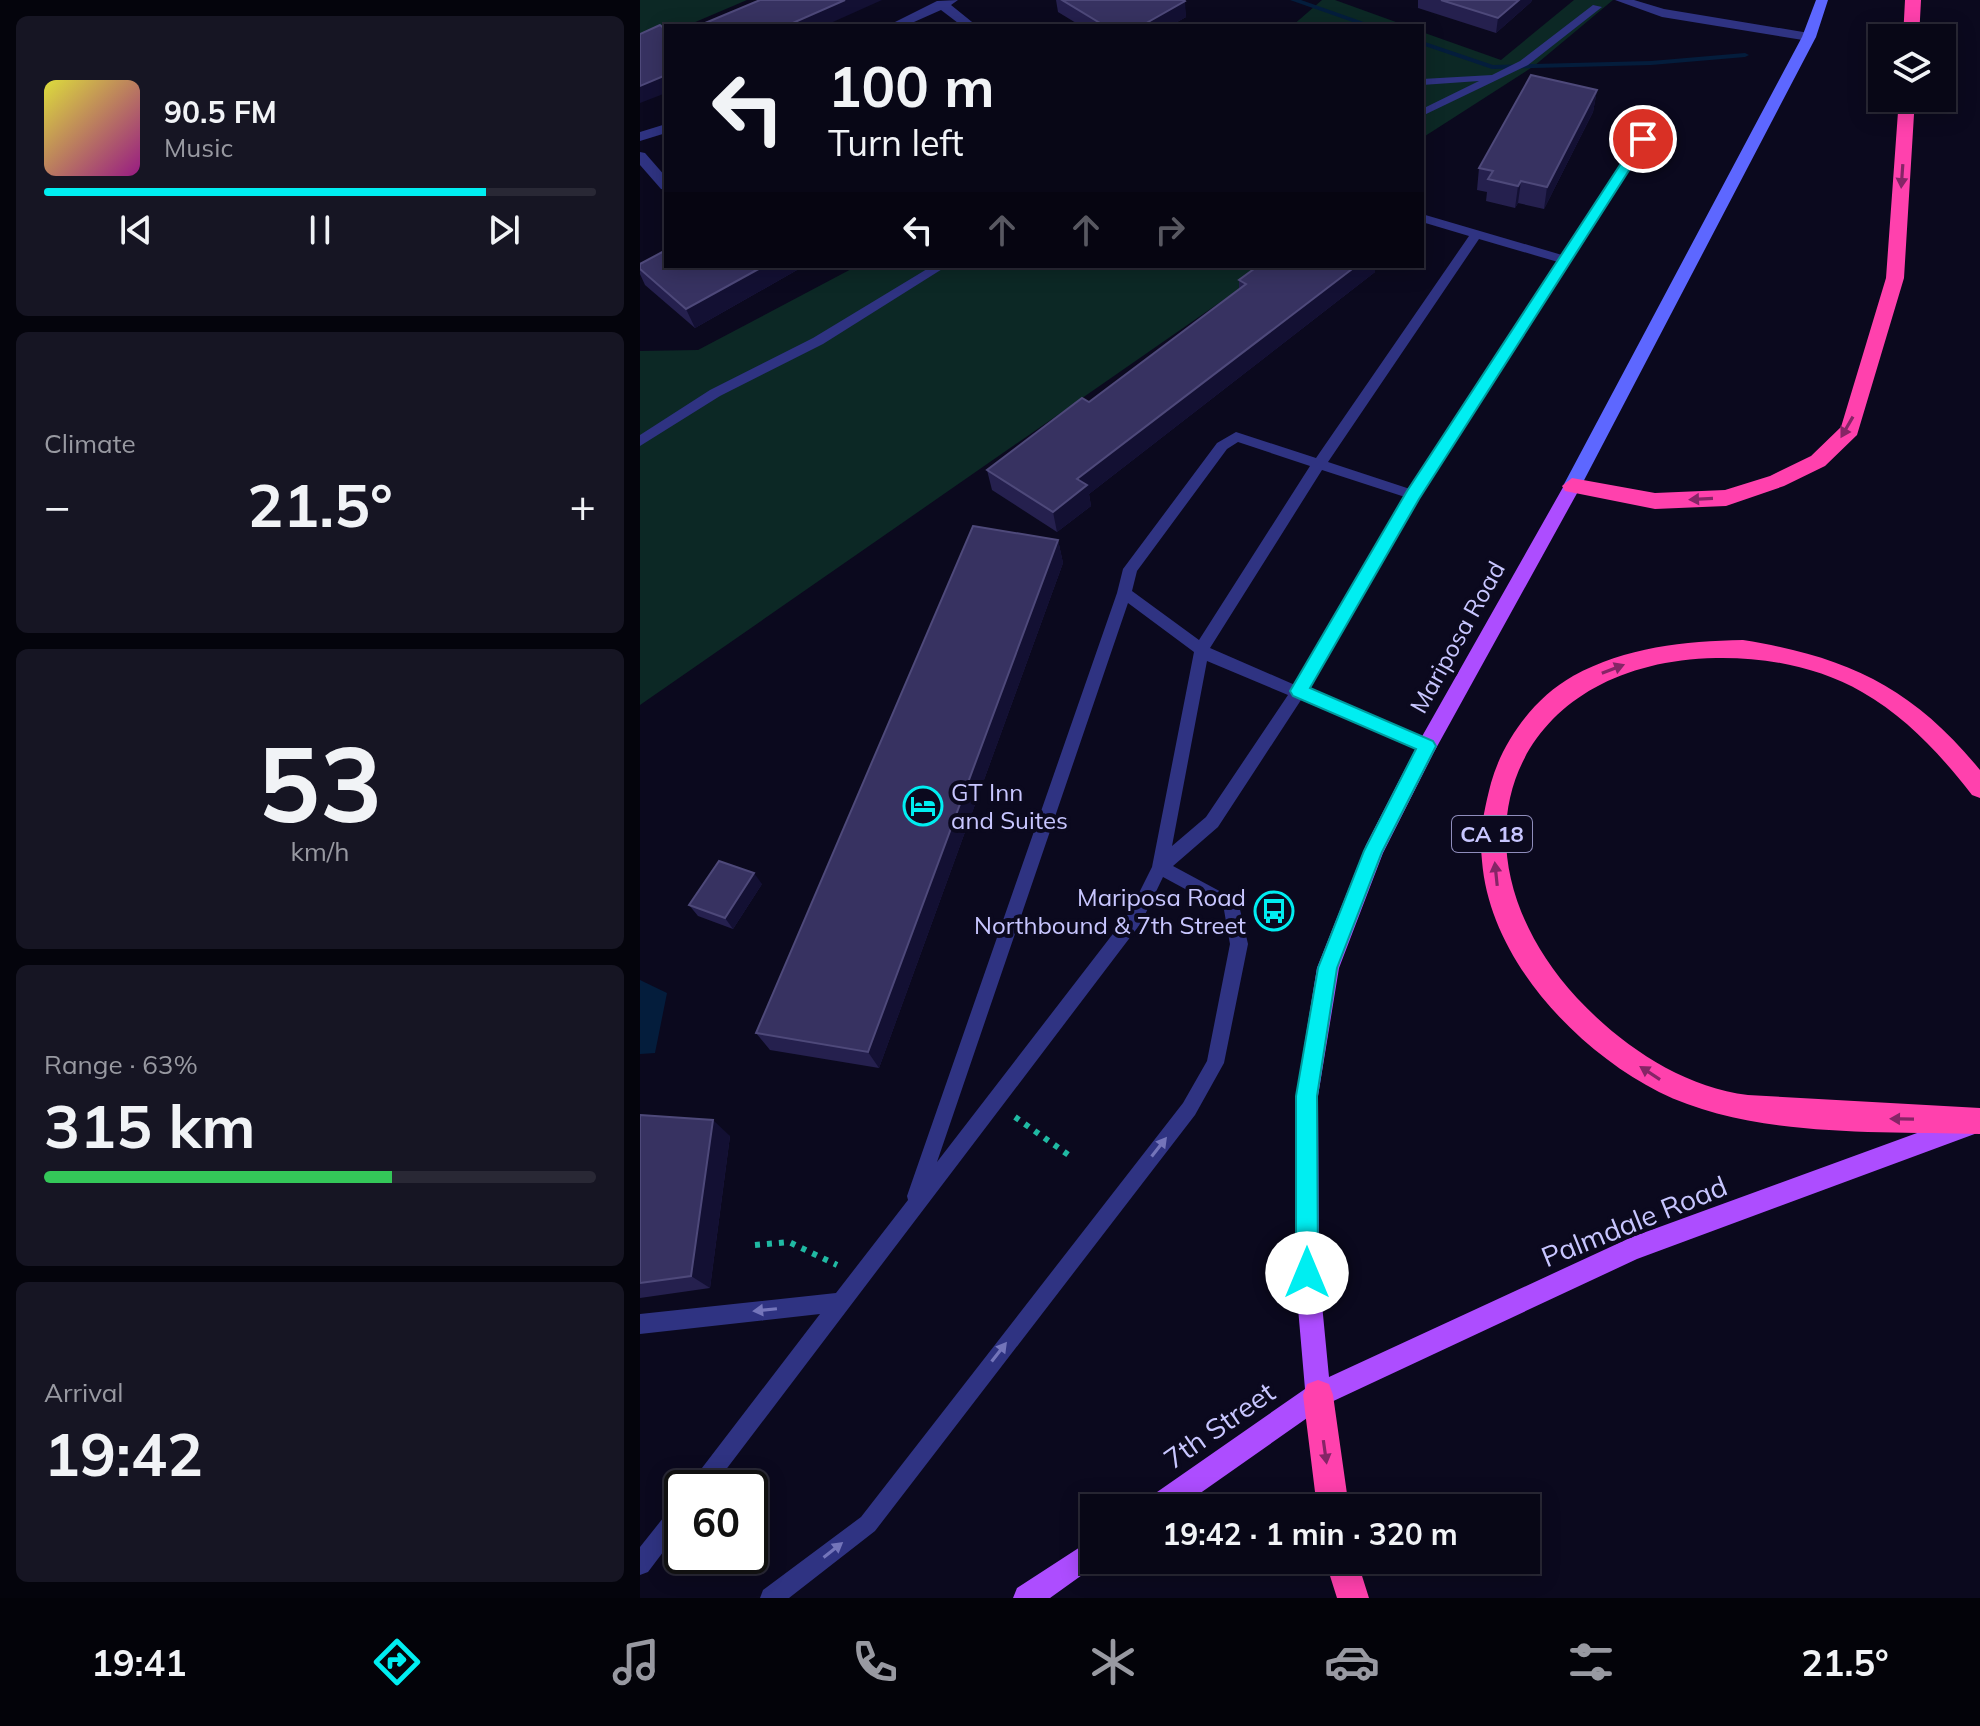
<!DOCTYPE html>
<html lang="en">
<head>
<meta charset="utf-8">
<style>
	body { margin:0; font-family:Mulish,sans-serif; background:#161523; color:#f1f3f6; height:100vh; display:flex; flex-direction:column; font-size:30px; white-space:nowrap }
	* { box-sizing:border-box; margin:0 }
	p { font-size:26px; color:#9899a1 }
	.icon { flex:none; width:44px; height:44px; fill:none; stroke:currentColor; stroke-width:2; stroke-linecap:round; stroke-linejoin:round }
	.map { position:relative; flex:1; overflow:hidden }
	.sheet { display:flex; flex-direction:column; gap:16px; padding:16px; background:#04040c; width:640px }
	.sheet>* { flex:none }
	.banner { position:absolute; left:24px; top:24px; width:760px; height:244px; border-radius:0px; box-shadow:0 4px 20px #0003,0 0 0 2px #292835; background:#080716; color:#f1f3f6; overflow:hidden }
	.controls { position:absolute; left:1228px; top:24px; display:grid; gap:16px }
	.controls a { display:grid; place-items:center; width:88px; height:88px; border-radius:0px; background:#080716; box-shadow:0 4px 20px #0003,0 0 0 2px #292835; font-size:40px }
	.speed { position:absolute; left:24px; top:1470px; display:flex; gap:16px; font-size:40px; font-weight:700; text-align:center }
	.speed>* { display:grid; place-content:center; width:104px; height:104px; border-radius:50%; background:#080716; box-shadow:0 4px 20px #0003,0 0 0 2px #292835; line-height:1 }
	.speed .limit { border:4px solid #111; border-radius:12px; background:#fff; color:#111 }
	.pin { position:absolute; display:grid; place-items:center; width:68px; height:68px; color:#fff; margin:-34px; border:4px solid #fff; border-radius:50%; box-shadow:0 2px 8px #0007 }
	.me { position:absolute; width:88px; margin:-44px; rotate:0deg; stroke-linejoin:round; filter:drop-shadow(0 0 6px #0008) }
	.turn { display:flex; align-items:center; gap:28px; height:168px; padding:0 32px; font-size:36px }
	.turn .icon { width:104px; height:104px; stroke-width:2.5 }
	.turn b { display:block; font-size:56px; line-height:68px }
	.lanes { display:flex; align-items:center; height:76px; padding:0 32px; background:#0003; justify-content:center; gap:40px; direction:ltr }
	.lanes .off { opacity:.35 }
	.big { font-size:60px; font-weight:700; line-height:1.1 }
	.sheet .tile { flex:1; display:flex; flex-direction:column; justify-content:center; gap:12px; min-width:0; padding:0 28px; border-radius:12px; background:#161523 }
	.sheet .dial { align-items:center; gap:0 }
	.dial b { font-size:104px; line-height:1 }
	.song { display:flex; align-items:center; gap:24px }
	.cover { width:96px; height:96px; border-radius:12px; background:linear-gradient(135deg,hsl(60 70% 55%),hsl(310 70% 35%)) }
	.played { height:8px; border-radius:4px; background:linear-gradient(90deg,#00eef1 80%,#292835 80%) }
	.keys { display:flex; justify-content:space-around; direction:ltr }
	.heat { display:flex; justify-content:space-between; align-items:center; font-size:44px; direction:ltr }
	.charge { height:12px; border-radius:6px; background:linear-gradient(90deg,#34c759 63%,#292835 0) }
	.trip { position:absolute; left:440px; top:1494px; width:460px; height:80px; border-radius:0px; background:#080716; box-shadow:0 4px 20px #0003,0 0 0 2px #292835; font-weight:700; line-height:80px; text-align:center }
	.tabs { display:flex; height:128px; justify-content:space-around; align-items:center; background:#030309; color:#9899a1 }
	.tabs .icon { width:56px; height:56px }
	.tabs .selected { color:#00eef1 }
	.tabs b { font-size:36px; color:#f1f3f6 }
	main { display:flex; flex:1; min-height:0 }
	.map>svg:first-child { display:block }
	.green { fill:#0c2825 }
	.water { fill:#041d3c }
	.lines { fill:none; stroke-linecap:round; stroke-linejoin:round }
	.stream { fill:#041d3c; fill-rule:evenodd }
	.path { stroke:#20b9a3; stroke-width:6; stroke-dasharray:5 7; stroke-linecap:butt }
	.lane { fill:#2f3382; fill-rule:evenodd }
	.street { fill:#2f3382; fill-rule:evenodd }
	.secondary { fill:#5d67ff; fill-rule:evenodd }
	.primary { fill:#ad4dff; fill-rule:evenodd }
	.highway { fill:#ff41ad; fill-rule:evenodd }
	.wall { fill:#25204e }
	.shaded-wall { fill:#131033 }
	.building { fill:#373261; stroke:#4e497a; stroke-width:2 }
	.oneway { fill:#852566 }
	.oneway2 { fill:#7475ba }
	.route { fill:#00eef1; stroke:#009b9d; stroke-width:2 }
	.labels { text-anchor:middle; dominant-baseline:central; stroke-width:8; stroke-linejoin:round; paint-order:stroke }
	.shield { fill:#0b091e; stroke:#8f8dbc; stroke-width:2 }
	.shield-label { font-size:22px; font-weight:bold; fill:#c8c6ff }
	.street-label { font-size:24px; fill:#c8c6ff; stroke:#0b091e }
	.poi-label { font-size:24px; fill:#c8c6ff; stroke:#0b091e; text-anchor:start }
	.near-street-label { font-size:28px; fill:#c8c6ff; stroke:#0b091e }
</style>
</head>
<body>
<main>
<section class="sheet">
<div class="tile">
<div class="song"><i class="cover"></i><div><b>90.5 FM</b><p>Music</p></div></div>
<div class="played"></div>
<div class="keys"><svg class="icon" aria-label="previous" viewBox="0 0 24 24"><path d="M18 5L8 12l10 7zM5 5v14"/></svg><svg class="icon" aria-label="pause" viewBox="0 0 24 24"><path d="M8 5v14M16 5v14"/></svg><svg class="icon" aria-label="next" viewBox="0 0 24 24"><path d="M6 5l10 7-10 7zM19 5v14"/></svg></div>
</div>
<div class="tile"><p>Climate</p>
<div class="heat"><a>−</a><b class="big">21.5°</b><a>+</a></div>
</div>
<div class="tile dial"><b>53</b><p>km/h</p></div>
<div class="tile"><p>Range · 63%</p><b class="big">315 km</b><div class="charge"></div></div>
<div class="tile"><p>Arrival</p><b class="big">19:42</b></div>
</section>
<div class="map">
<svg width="1340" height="1598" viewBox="0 0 1340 1598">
	<rect width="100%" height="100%" fill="#0b091e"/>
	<path class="green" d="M0 0H107L46 26H26V34L0 43Z
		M682 0H695L767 26H652Z
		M934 0H973L894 66 782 138V32L861 60Z
		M217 266H626L615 278 0 705V351L58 350Z"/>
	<path class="water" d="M0 980 27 993 15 1053 0 1054Z"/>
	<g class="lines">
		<path class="stream" d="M650 0H661L735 26H724Z
			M782 41 853 65 1011 61 1105 53 1109 55 1105 57 1011 65 852 69 782 45Z"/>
		<path class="path" d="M375 1117 430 1156
			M115 1245 149 1242 197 1265"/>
		<path class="lane" d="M953 5 962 7 888 65 782 116V109L839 81 782 85V79L852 75 880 61Z
			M1003 136 1009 139 778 499 668 690 793 741 795 746 793 751H781L661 700 578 827 533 866 598 901 608 944 584 1063 555 1115 235 1531 149 1598H120L123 1590 221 1517 543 1103 567 1061 590 944 584 910 523 877 501 923 72 1488H49L52 1481 180 1314 0 1334V1314L196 1293 268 1200 267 1196 477 593 483 569 577 443 596 432 676 458 829 236 782 222V214L922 255 997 139ZM839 239 918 262 770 489 688 462ZM598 442 670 466 559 640 492 591 497 571 587 449ZM682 470 765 497 655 685 570 648ZM488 603 554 652 512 867 489 913 297 1162ZM567 661 648 695 566 817 532 846Z
			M292 266H307L183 344 80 396 0 446V435L70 390 173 338Z
			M42 1499V1527L8 1572 0 1575V1547L35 1503Z"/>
		<path class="street" d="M318 0 311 5 337 26H322L301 10 265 26H247L297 1Z
			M975 0H994L1024 9 1169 33 1176 37 1169 41 1022 17Z
			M26 124V133L0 141V132Z
			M0 152 5 153 26 177V190L21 189 0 165Z"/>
		<path class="secondary" d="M1176 0H1188L1176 37 941 486 932 492 926 490 923 486 1162 37Z"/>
		<path class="primary" d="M932 480 941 486 794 752 743 853 699 968 678 1096 679 1273 689 1377 992 1237 1340 1110V1132L997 1259 687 1404 539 1508H503L507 1499 665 1389 655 1273 656 1096 677 968 726 845 780 740 926 482Z
			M454 1538V1560H463L410 1598H373L377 1588Z"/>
		<path class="highway" d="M1265 0H1281L1279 38H1263Z
			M1259 98H1275L1264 278 1217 435 1185 466 1144 486 1086 506 1015 509 925 491 922 486 932 478 1015 493 1085 490 1130 476 1171 456 1201 427 1246 278Z
			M1103 640C1203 656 1269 685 1335 764L1340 770V798L1332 795C1301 755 1266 717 1222 692 1178 667 1126 657 1076 658 869 662 800 849 937 998 981 1045 1042 1087 1108 1095L1340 1108V1134C1237 1131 1112 1138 1019 1092 935 1049 850 959 842 861 839 833 844 810 851 783 863 740 894 698 933 676 986 647 1044 641 1103 640Z
			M678 1380 689 1384 693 1395 709 1508H677L663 1395 667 1384Z
			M685 1560H717L729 1598H697Z"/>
	</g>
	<path class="wall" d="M416 0H544L546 17 530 26H441L418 12Z
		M778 0H892L891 2 856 33 778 8Z
		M957 90 953 112 904 209 878 203 875 208 846 201 847 192 837 190 839 168Z
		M0 264 26 266H164L55 328 5 285 0 274Z
		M618 266H735V272L449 494 451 506 417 532 352 490 347 470 449 402 599 289V280Z
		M418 540 423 563 239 1068 130 1050 116 1033Z
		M122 884 93 929 58 916 49 905Z
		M0 1115 90 1136 70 1288 0 1298Z"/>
	<path class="shaded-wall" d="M205 0H242L184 26H146Z
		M879 0H892L891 2 856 33 858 18Z
		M545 1 546 17 530 26H501Z
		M26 75V93L0 103V86Z
		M957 90 953 112 904 209 907 187Z
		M881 181 878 203 875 208 878 186Z
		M124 266H164L55 328 46 309Z
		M716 266H735V272L449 494 451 506 417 532 413 512 437 479Z
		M418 540 423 563 239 1068 228 1052Z
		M114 873 122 884 93 929 85 918Z
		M73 1120 90 1136 70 1288 51 1276Z"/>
	<path class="building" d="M120 0H205L146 26H58Z
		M422 0H544L545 1 501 26H465Z
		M801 0H879L858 18Z
		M20 25 26 30V75L0 86V34Z
		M891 75 957 90 907 187 881 181 878 186 848 179 853 171 839 168Z
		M26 250V266H124L46 309 0 269V264Z
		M618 266H716L437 479 447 485 413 512 347 470 442 398 449 402 606 284 599 280Z
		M333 526 418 540 228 1052 116 1033Z
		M79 861 114 873 85 918 49 905Z
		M0 1115 73 1120 51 1276 0 1283Z"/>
	<defs><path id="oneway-solid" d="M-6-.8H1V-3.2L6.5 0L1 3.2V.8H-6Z" transform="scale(2)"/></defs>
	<g class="oneway">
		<use href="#oneway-solid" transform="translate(1262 176) rotate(94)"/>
		<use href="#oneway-solid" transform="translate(1207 427) rotate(120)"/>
		<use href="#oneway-solid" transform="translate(1061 499) rotate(177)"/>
		<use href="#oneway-solid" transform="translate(973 669) rotate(-21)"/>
		<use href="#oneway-solid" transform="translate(856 874) rotate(-96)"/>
		<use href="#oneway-solid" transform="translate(1010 1073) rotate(-147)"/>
		<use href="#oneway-solid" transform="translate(1262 1119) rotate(-179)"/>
		<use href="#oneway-solid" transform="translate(685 1452) rotate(82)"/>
	</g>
	<g class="oneway2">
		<use href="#oneway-solid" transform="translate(519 1147) rotate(-52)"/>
		<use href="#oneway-solid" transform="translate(125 1310) rotate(174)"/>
		<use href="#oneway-solid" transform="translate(359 1352) rotate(-52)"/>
		<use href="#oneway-solid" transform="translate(193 1550) rotate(-38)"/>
	</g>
	<path class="route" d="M1003 135 1009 139 779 499 670 688 793 741 796 746 742 852 697 968 677 1096 678 1273 674 1281 667 1284 659 1281 656 1273V1096L678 968 724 851 776 749 653 696 650 691 767 491 997 139Z"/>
	<defs>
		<symbol id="hotel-ring" viewBox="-11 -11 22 22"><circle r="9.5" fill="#0b091e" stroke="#00eef1" stroke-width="1.5"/><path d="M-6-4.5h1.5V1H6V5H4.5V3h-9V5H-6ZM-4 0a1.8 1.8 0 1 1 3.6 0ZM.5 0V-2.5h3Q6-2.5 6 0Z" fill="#00eef1"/></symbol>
		<symbol id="bus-ring" viewBox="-11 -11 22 22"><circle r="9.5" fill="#0b091e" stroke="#00eef1" stroke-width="1.5"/><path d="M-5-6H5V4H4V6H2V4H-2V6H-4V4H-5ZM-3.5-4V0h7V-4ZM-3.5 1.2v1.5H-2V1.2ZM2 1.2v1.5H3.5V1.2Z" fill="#00eef1"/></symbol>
	</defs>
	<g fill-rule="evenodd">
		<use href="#hotel-ring" x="261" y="784" width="44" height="44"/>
		<use href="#bus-ring" x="612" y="889" width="44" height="44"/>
	</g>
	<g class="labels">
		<rect class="shield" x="812" y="816" width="80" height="36" rx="6"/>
		<g class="shield-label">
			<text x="852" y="834">CA 18</text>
		</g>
		<g class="street-label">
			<text transform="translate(817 637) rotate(-61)">Mariposa Road</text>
		</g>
		<g class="poi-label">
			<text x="311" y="792">GT Inn<tspan x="311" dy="28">and Suites</tspan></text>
			<text x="606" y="897" text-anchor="end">Mariposa Road<tspan x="606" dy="28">Northbound &amp; 7th Street</tspan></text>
		</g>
		<g class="near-street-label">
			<text transform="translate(994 1221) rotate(-22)">Palmdale Road</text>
			<text transform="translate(579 1425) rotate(-35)">7th Street</text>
		</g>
	</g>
</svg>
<div class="controls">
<a><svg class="icon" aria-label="layers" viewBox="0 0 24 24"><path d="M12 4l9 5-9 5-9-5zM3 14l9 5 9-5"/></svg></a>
</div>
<div class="speed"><div class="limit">60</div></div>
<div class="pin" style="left:1003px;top:139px;background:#d93025"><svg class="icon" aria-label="arrive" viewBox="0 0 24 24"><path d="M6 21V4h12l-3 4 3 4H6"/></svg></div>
<svg class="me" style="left:667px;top:1273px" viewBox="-20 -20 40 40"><circle r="19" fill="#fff"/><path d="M0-13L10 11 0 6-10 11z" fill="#00eef1"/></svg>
<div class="trip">19:42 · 1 min · 320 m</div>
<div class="banner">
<div class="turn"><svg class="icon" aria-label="left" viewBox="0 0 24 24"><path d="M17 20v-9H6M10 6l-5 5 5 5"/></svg><div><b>100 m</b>Turn left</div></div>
<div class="lanes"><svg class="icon" aria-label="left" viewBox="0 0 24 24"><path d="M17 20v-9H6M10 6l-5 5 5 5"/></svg><svg class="icon off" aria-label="ahead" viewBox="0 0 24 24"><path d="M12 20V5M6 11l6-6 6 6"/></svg><svg class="icon off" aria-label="ahead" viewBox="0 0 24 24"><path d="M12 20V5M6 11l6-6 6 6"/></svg><svg class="icon off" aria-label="right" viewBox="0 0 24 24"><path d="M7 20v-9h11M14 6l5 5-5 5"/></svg></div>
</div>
</div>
</main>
<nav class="tabs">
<b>19:41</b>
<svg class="icon selected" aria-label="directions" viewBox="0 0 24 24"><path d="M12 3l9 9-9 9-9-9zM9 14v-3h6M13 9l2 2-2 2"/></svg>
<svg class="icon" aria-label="music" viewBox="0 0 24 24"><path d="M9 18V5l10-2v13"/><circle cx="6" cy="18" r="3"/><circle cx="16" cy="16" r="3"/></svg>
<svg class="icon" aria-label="phone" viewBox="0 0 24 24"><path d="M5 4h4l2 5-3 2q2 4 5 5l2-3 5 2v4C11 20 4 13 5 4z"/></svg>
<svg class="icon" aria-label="climate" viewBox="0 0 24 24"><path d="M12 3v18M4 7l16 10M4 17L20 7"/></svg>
<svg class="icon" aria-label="car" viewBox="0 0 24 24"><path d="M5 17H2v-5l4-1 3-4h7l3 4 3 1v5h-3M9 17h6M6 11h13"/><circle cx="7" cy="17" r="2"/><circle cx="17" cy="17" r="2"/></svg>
<svg class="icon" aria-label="filters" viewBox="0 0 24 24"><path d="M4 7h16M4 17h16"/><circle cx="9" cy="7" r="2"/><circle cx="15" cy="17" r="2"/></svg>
<b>21.5°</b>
</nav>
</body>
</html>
